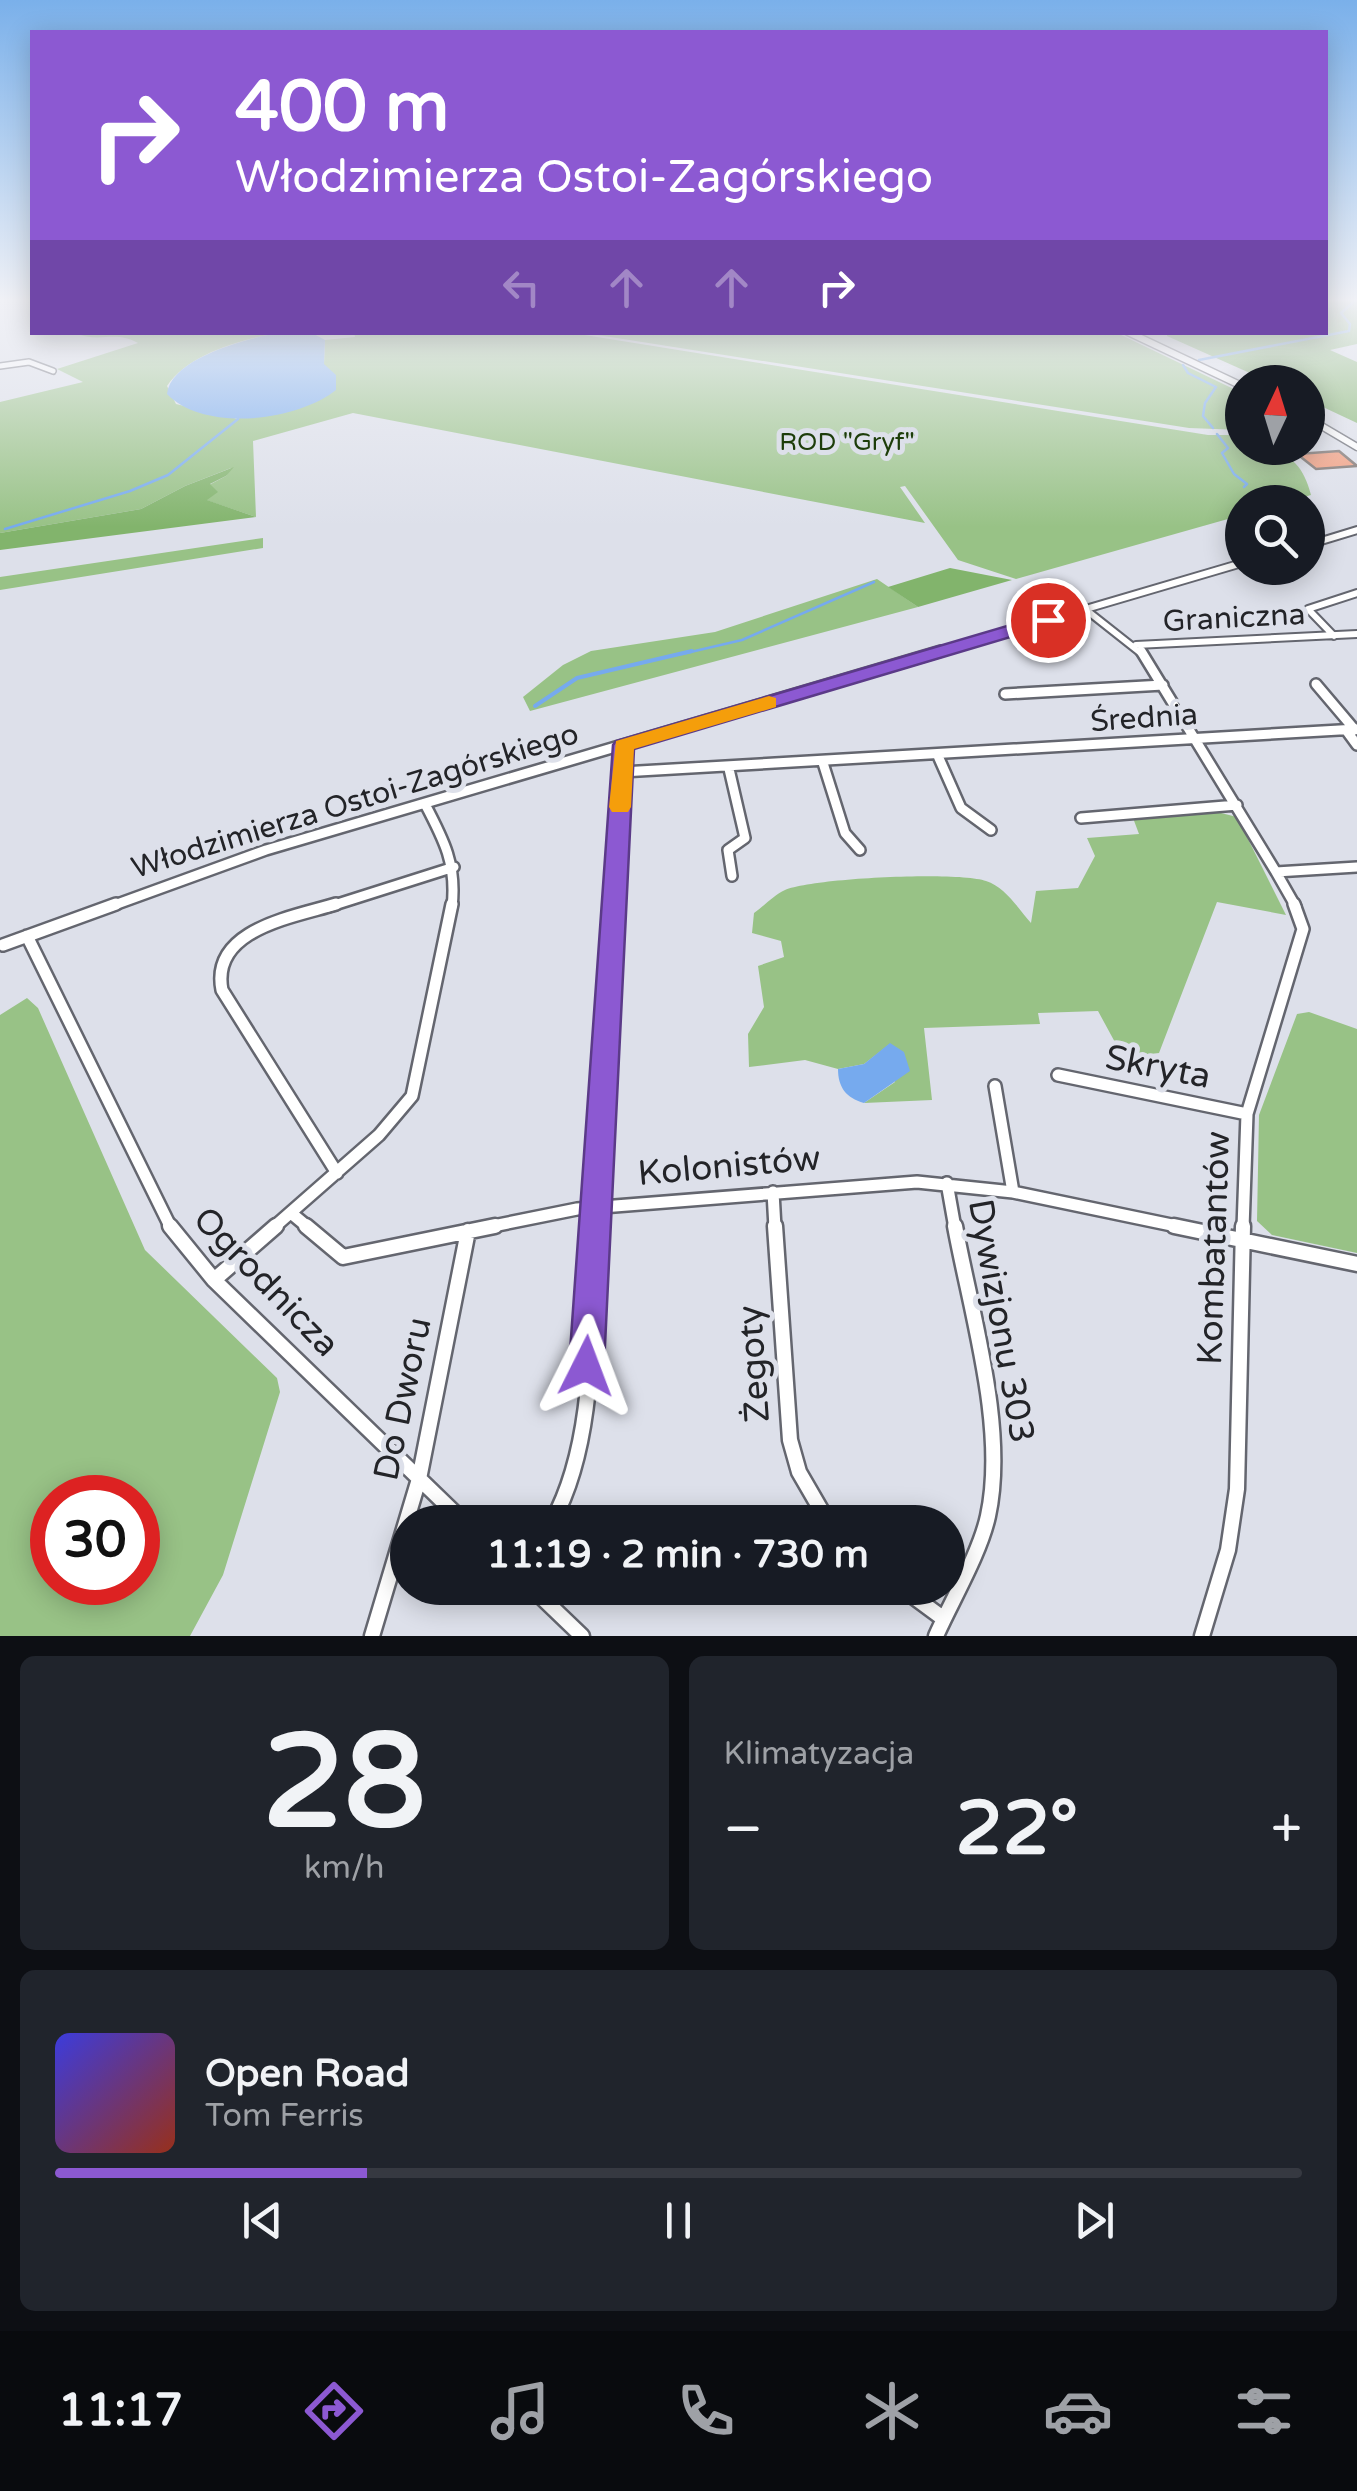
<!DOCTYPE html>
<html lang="pl">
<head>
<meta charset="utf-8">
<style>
	body { margin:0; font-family:"Varela Round",sans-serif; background:#20242c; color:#f1f3f6; height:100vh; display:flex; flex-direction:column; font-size:38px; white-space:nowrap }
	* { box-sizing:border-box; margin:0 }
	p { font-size:32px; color:#9ea1a6 }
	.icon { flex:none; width:55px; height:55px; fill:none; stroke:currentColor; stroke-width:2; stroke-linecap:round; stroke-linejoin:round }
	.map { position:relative; height:1636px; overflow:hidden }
	.details { display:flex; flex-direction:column; gap:20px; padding:20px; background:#0d0f14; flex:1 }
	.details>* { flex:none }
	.top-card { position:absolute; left:30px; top:30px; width:1298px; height:305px; border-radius:0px; box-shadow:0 5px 25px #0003; background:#8c59d2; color:#fff; overflow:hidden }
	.needle { width:65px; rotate:4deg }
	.controls { position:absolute; left:1225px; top:365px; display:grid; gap:20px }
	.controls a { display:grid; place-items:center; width:100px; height:100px; border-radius:50%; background:#171b24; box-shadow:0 5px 25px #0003; font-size:50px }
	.speed { position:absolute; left:30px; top:1475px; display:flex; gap:20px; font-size:50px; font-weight:700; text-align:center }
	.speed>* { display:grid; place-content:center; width:130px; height:130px; border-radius:50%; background:#171b24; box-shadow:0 5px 25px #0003; line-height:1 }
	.speed .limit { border:15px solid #d22; background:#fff; color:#111 }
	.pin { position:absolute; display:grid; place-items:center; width:85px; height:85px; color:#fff; margin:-42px; border:5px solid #fff; border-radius:50%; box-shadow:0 2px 10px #0007 }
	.me { position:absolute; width:110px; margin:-55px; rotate:3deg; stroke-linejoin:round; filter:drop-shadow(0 0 8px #0008) }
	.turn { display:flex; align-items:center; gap:35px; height:210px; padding:0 40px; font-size:45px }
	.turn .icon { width:130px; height:130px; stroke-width:2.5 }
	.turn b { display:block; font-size:70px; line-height:85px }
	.lanes { display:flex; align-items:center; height:95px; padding:0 40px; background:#0003; justify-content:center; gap:50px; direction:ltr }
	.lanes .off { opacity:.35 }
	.big { font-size:75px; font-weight:700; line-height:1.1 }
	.details .card { flex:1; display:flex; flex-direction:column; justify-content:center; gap:15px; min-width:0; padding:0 35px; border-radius:15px; background:#20242c }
	.details .dial { align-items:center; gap:0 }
	.dial b { font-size:130px; line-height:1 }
	.song { display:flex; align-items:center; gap:30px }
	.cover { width:120px; height:120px; border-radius:15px; background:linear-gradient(135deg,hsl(240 70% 55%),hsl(10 70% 35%)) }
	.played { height:10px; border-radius:5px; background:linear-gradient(90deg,#8c59d2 25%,#363941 25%) }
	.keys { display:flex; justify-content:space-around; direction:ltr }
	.heat { display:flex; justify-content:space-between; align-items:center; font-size:55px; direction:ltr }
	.details .tiles { flex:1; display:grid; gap:20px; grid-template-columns:1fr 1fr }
	.card:last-child { grid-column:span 2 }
	.trip { position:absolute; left:390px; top:1505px; width:575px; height:100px; border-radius:50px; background:#171b24; box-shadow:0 5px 25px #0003; font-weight:700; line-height:100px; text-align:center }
	.menu { display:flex; height:160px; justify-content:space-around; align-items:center; background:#090b0e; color:#9ea1a6 }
	.menu .icon { width:70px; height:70px }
	.menu .selected { color:#8c59d2 }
	.menu b { font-size:45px; color:#f1f3f6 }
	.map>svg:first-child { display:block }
	.green { fill:#98c286; fill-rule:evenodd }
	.forest { fill:#82b46c }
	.water { fill:#76aaee }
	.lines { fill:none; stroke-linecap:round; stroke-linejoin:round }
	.stream-far1 { stroke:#76aaee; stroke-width:2.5 }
	.stream { stroke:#76aaee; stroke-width:4 }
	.building { fill:#f29b7b; stroke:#786e6a; stroke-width:2.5 }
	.minor-far4-casing { stroke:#64666f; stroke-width:8 }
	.minor-far3-casing { stroke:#64666f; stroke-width:10 }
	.minor-far2-casing { stroke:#64666f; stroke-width:14 }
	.minor-far1-casing { stroke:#64666f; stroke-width:16 }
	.minor-casing { stroke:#64666f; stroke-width:19 }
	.tertiary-casing { stroke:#64666f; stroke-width:9 }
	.minor-far4 { stroke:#fff; stroke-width:5 }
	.minor-far3 { stroke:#fff; stroke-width:6 }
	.minor-far2 { stroke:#fff; stroke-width:9 }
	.minor-far1 { stroke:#fff; stroke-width:11 }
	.minor { stroke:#fff; stroke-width:14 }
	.tertiary { stroke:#fff; stroke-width:6 }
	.route { fill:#8c59d2; stroke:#5b3a88; stroke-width:2.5 }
	.slow { fill:#f59e0b }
	.labels { text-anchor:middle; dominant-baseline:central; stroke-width:10; stroke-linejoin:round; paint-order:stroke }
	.far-park-label { font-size:25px; fill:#1d3d0a; stroke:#dde0ea }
	.street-label { font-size:30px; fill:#232428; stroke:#dde0ea }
	.near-street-label { font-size:35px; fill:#232428; stroke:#dde0ea }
</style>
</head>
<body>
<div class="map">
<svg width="1357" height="1636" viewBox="0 0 1357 1636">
	<rect width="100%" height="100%" fill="#dde0ea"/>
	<path class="green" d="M354 332 572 333 1208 435H1242V448C1281 448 1301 456 1311 495L1287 502H1242V515L1016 579 958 560 905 486 900 487 925 523 353 413 253 441 256 517 206 500 209 485 226 476 231 468 185 486 141 509 0 533V402L83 382 57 369 138 343C114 330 101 343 78 334L277 333C241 340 188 354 167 386L176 404 238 419 324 364 325 340 355 337Z
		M585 333H1117L1242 393V430L1189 428Z
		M263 538V548L0 590V577Z
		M877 579 918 607 530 711 523 697 563 665 591 651 715 632Z
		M1213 811 1237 817 1286 915 1217 902 1159 1053 1123 1057 1098 1011 1038 1013 1040 1024 924 1028 932 1100 864 1103 895 1082 890 1044 864 1064 838 1069 805 1060 749 1067 748 1034 764 1007 758 966 784 957 781 941 752 933 754 913C764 906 774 895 785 890 812 878 958 871 986 881 1005 887 1018 908 1031 923L1036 891 1078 888 1095 856 1087 838 1139 834 1133 818Z
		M27 998 38 1008 145 1250 277 1378 280 1392 223 1575 190 1636H0V1015ZM52 1498H138V1582H52Z
		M1309 1012 1357 1029V1253L1272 1235 1257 1221 1259 1115 1297 1014Z"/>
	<path class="forest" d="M1325 298H1357V344L1330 350 1357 362V423L1308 400V382H1270L1167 336V332H1325Z
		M234 467 226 476 210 484 218 492 207 500 256 517 0 550V533L141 509 185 486Z
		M950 568 1012 580 918 607 888 587Z"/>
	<path class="water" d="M277 333H312L325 340 324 364 336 375V390C297 421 205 433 167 394 171 358 246 339 277 333Z
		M890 1043 904 1052 910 1071 864 1103C846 1098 838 1087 838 1069L864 1064Z"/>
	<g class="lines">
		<path class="stream-far1" d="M1199 360 1349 331 1350 324 1341 313 1357 299
			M1183 365 1188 373 1216 387 1205 403 1203 416 1213 428
			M1217 434 1228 448 1222 453 1234 474 1247 484 1244 487
			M5 529 130 491 168 475 238 419
			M682 654 742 640 874 582"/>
		<path class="stream" d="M535 706 577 678 692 651"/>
	</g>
	<path class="building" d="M1339 451 1357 466 1316 469 1297 454Z"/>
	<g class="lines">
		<defs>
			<path id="minor-far4" d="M0 366 29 362 53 371"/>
			<path id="minor-far3" d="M1308 545 1357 530
				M1085 609 1142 654
				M1334 636 1308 609 1357 593
				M1136 645 1357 634
				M933 654 1242 563"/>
			<path id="minor-far2" d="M1141 651 1276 872 1357 867
				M1316 684 1355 730
				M1005 694 1163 685
				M1346 730 1357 745
				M938 756 961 808 991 830
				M823 763 845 833 860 850
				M729 769 745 838 728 850 732 876
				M622 772 1357 729
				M425 804C444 840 457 865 452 907
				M1081 818 1237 805
				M1276 872 1296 907
				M109 907 266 850 941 651
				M328 907 454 867
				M614 907 624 745"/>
			<path id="minor-far1" d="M336 904C294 917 210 929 222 990L337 1173
				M27 936 171 1228
				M3 945 116 904
				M1058 1075 1247 1114
				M995 1086 1013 1192
				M947 1183 955 1228
				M773 1192 775 1228
				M291 1213 309 1228
				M273 1228 379 1135 412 1096 452 904
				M483 1228 577 1209 917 1182 1013 1192 1186 1228
				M595 1228 614 904
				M1243 1228 1247 1114 1303 929 1294 904"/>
			<path id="minor" d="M170 1226 214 1280 464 1522
				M306 1226 343 1257 495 1226
				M775 1226 790 1440 799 1472 828 1522
				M1174 1226 1357 1264
				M214 1280 276 1226
				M552 1522C598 1439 590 1320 595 1226
				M532 1588 582 1636
				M902 1588 944 1619
				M372 1636 419 1479 468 1231
				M936 1636C952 1600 980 1553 988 1516 1007 1429 971 1313 955 1226
				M1202 1636 1228 1550 1237 1489 1243 1226"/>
			<path id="tertiary" d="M1128 332 1242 386
				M1308 418 1357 447"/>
		</defs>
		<use href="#minor-far4" class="minor-far4-casing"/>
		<use href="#minor-far3" class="minor-far3-casing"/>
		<use href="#minor-far2" class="minor-far2-casing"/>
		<use href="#minor-far1" class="minor-far1-casing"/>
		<use href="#minor" class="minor-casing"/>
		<use href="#tertiary" class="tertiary-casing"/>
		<use href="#minor-far4" class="minor-far4"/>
		<use href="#minor-far3" class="minor-far3"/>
		<use href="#minor-far2" class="minor-far2"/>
		<use href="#minor-far1" class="minor-far1"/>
		<use href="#minor" class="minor"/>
		<use href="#tertiary" class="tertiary"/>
	</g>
	<linearGradient id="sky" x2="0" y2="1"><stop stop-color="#7ab0ea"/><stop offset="0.57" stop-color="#f0f1f6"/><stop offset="1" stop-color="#f0f1f6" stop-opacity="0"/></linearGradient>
	<rect width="1357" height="527" fill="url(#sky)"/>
	<path class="route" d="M1048 614 1054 616V624L634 749 604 1366 599 1378 586 1383 574 1378 569 1366 613 745 616 741Z"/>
	<path class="slow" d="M769 696 776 698V707L634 749 631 807 628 812H612L609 807 616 741Z"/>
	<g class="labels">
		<g class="far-park-label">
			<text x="847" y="442">ROD "Gryf"</text>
		</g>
		<g class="street-label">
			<text transform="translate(1234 618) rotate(-3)">Graniczna</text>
			<text transform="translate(1144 718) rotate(-4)">Średnia</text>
			<text transform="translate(355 801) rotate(-17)">Włodzimierza Ostoi-Zagórskiego</text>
		</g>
		<g class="near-street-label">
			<text transform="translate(1158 1067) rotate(11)">Skryta</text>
			<text transform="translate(729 1166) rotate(-5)">Kolonistów</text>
			<text transform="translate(1214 1248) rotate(-88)">Kombatantów</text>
			<text transform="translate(266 1282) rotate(46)">Ogrodnicza</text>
			<text transform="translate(1001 1321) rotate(80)">Dywizjonu 303</text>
			<text transform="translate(754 1364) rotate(-94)">Żegoty</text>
			<text transform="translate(403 1399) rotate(-78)">Do Dworu</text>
		</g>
	</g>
</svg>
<div class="controls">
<a><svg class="needle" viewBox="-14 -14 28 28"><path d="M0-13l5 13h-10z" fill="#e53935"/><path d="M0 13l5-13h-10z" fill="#9ea1a6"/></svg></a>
<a><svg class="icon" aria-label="search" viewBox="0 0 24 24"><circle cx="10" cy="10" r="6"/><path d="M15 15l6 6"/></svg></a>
</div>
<div class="speed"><div class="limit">30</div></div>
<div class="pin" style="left:1048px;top:620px;background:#d93025"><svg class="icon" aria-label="arrive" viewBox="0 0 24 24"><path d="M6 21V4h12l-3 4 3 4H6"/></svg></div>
<svg class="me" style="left:586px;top:1366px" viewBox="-20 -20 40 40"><path d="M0-17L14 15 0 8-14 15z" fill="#8c59d2" stroke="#fff" stroke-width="4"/></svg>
<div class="trip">11:19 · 2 min · 730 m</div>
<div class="top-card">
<div class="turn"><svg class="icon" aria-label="right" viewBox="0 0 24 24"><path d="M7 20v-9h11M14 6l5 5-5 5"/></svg><div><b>400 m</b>Włodzimierza Ostoi-Zagórskiego</div></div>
<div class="lanes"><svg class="icon off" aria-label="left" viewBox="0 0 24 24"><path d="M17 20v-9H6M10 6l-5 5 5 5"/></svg><svg class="icon off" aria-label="ahead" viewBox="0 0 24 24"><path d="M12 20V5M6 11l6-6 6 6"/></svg><svg class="icon off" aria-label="ahead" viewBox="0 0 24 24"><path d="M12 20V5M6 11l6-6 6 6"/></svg><svg class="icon" aria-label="right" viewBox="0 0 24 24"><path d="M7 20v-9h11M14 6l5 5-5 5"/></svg></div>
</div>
</div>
<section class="details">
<div class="tiles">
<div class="card dial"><b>28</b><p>km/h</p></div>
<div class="card"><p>Klimatyzacja</p>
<div class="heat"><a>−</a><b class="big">22°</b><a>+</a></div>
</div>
<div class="card">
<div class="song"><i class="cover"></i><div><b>Open Road</b><p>Tom Ferris</p></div></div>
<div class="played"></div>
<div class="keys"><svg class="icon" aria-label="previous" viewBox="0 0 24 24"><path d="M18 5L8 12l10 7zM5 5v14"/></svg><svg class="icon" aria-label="pause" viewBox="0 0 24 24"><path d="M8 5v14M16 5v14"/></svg><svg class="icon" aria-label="next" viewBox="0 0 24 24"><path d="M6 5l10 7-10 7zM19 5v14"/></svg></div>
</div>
</div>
</section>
<nav class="menu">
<b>11:17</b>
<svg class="icon selected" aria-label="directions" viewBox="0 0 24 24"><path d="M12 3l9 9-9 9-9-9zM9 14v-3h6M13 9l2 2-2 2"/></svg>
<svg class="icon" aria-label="music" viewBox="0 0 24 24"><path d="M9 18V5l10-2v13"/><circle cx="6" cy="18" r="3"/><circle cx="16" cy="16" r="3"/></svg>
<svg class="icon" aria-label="phone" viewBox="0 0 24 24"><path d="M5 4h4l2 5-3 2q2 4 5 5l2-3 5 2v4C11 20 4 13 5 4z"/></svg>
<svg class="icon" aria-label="climate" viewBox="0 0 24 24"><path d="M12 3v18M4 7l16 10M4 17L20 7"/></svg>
<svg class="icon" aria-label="car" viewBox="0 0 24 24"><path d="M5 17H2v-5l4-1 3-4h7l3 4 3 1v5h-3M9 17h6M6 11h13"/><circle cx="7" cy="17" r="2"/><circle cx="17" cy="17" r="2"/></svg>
<svg class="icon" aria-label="filters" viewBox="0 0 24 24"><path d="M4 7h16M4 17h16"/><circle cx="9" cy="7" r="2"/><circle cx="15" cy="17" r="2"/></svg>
</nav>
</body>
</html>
